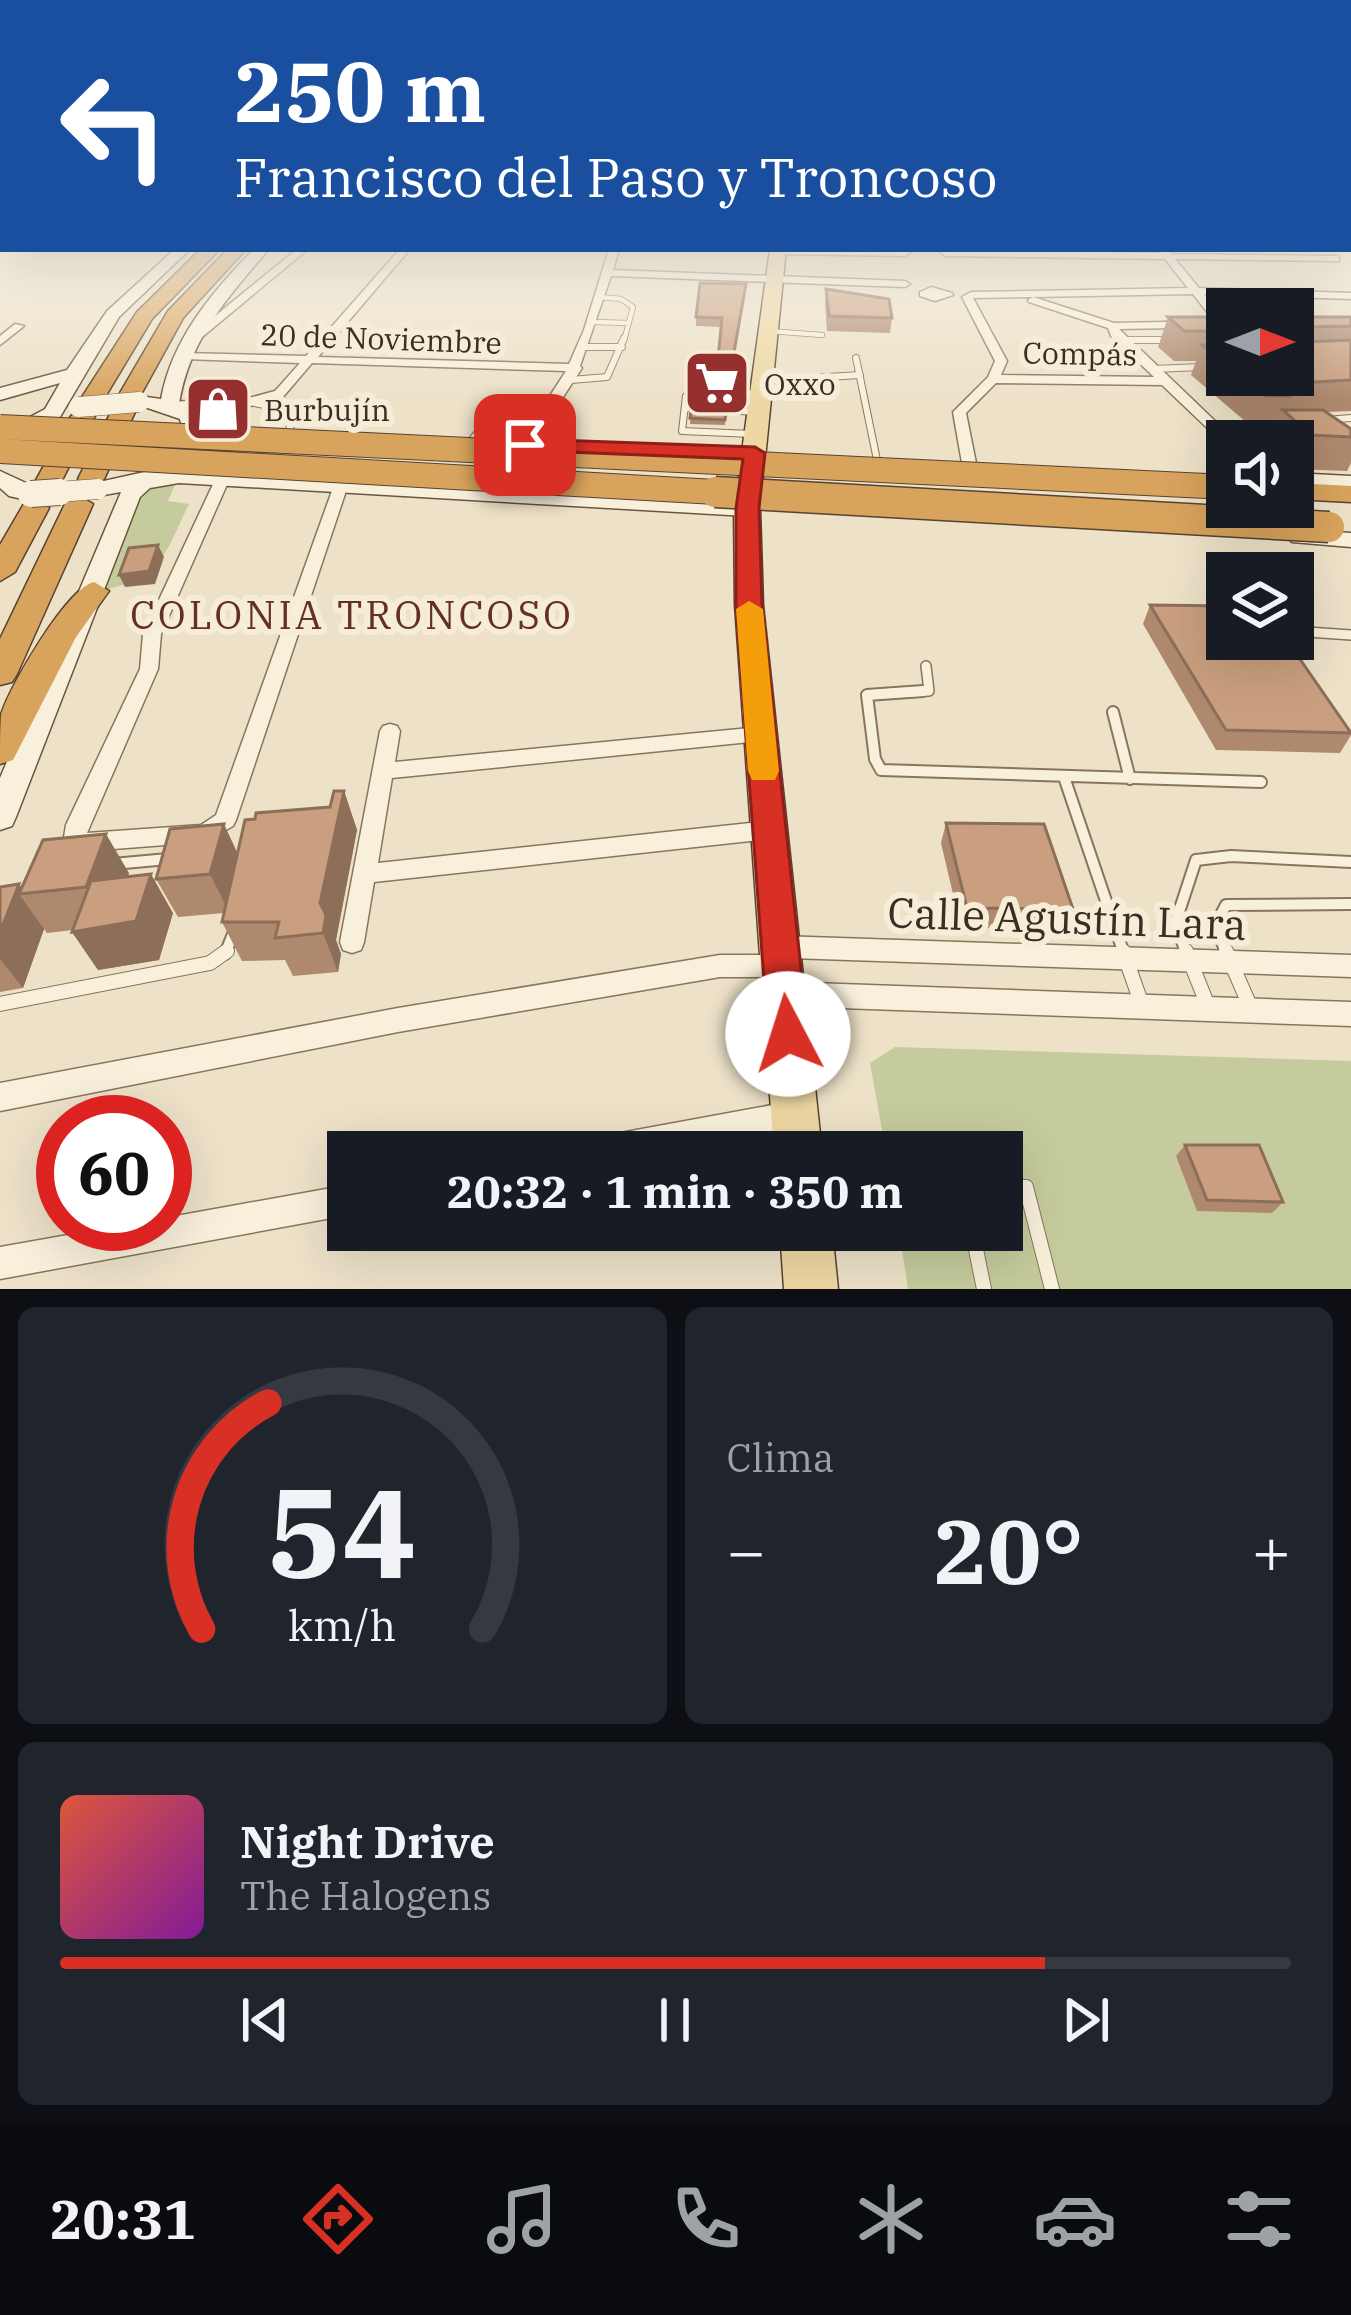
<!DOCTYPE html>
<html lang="es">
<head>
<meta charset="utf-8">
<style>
	body { margin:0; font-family:"IBM Plex Serif",serif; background:#20242c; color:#f1f3f6; height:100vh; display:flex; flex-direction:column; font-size:45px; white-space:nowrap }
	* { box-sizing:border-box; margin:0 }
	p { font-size:39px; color:#9ea1a6 }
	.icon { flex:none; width:66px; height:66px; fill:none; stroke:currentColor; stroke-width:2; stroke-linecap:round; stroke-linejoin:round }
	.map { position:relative; height:1289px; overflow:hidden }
	.details { display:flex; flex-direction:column; gap:18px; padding:18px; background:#0d0f14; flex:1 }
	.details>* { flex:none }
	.banner { position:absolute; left:0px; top:0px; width:1353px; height:252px; box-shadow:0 12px 48px #0002; background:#1a4fa0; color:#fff; overflow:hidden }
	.needle { width:78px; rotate:90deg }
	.controls { position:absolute; left:1206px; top:288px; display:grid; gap:24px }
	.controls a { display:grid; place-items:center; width:108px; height:108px; border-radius:0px; background:#171b24; box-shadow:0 12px 48px #0002; font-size:60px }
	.speed { position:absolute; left:36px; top:1095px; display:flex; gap:24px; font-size:60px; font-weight:700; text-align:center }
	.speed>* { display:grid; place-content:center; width:156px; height:156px; border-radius:50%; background:#171b24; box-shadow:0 12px 48px #0002; line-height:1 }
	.speed .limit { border:18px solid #d22; background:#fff; color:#111 }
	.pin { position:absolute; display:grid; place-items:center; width:102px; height:102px; color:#fff; margin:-51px; border-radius:24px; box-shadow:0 6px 18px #0006 }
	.me { position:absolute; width:132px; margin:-66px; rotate:355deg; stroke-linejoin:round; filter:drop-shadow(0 0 9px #0008) }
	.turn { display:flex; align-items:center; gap:42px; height:252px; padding:0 36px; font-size:54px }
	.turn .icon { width:156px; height:156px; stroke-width:2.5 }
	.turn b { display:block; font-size:84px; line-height:102px }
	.big { font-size:90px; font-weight:700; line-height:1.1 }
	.details .tile { flex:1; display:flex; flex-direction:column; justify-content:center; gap:18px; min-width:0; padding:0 42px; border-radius:18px; background:#20242c }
	.details .dial { align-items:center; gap:0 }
	.dial svg { height:312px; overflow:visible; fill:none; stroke:#363941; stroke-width:7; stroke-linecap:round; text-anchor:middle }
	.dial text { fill:#f1f3f6; stroke:none }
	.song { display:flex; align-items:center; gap:36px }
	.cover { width:144px; height:144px; border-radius:18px; background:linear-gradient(135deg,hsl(10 70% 55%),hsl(290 70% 35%)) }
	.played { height:12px; border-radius:6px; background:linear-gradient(90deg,#d93025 80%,#363941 80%) }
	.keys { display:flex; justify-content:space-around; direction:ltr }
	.heat { display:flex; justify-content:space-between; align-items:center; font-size:66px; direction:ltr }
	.details .tiles { flex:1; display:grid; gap:18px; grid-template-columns:1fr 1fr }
	.tile:last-child { grid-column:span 2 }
	.trip { position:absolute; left:327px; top:1131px; width:696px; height:120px; border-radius:0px; background:#171b24; box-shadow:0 12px 48px #0002; font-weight:700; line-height:120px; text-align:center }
	.tab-bar { display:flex; height:192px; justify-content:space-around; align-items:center; background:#090b0e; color:#9ea1a6 }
	.tab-bar .icon { width:84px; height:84px }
	.tab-bar .active { color:#d93025 }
	.tab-bar b { font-size:54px; color:#f1f3f6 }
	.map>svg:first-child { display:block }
	.green { fill:#c5cb9c }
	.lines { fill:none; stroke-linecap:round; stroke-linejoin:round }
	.lane-far4-casing { stroke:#89755d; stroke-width:6 }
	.lane-far3-casing { stroke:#89755d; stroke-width:8 }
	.lane-far2-casing { stroke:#89755d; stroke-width:12 }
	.lane-far1-casing { stroke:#89755d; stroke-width:14 }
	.lane-casing { stroke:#89755d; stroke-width:16 }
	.street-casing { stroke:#89755d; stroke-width:3 }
	.secondary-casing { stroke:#6b5640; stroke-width:3 }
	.primary-casing { stroke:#574331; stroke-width:3 }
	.highway-casing { stroke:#574331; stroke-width:3 }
	.lane-far4 { stroke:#f8f0db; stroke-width:4.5 }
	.lane-far3 { stroke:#f8f0db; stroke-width:6 }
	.lane-far2 { stroke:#f8f0db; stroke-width:9 }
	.lane-far1 { stroke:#f8f0db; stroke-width:10 }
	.lane { stroke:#f8f0db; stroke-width:14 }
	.street { fill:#f8f0db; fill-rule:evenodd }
	.secondary { fill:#f8f0db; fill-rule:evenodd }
	.primary { fill:#eed7a2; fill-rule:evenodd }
	.highway { fill:#d8a35d; fill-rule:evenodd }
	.secondary-bridge-far1-casing { stroke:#6b5640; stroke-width:21; stroke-linecap:butt }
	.secondary-bridge-casing { stroke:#6b5640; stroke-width:28; stroke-linecap:butt }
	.highway-bridge-far1-casing { stroke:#574331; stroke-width:26; stroke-linecap:butt }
	.highway-bridge-casing { stroke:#574331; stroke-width:33; stroke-linecap:butt }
	.secondary-bridge-far1 { stroke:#f8f0db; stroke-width:20 }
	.secondary-bridge { stroke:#f8f0db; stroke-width:26 }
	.highway-bridge-far1 { stroke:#d8a35d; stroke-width:24 }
	.highway-bridge { stroke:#d8a35d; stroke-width:30 }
	.wall { fill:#ae896d }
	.shaded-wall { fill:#8d6f59 }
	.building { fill:#ca9f7f; stroke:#8d6f59; stroke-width:3 }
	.route { fill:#d93025; stroke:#8d1f18; stroke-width:3 }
	.slow { fill:#f59e0b }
	.labels { text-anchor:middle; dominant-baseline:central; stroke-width:12; stroke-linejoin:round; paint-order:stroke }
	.far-street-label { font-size:30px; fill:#3a2d21; stroke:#f5edd7 }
	.far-poi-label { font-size:30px; fill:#3a2d21; stroke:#f5edd7; text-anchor:start }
	.neighbourhood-label { font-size:39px; letter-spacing:3px; fill:#653021; stroke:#f5edd7 }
	.near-street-label { font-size:42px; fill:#3a2d21; stroke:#f5edd7 }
</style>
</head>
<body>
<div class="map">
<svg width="1351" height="1289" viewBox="0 0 1351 1289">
	<rect width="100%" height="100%" fill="#ede2c8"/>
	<path class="green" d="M176 482 168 501 189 504C165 553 162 579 103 590L141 486Z
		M895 1047 1351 1061V1289H908L899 1230H1002V1152H886L870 1063Z"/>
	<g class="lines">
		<defs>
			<path id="lane-far4" d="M600 297 621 299 633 307 624 341
				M594 322 629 323
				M769 331 822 335
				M1122 340H1171"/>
			<path id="lane-far3" d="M1122 340H1171
				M586 347H622
				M856 358 877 460
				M1153 369 1202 367
				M571 380 607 377 624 338
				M764 381 860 375
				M250 402 298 412 287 433
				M685 408 757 412
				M1326 420 1351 418
				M752 434 682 431 686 396 695 391 761 394
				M1224 436 1280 434
				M470 442 502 402"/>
			<path id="lane-far2" d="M1293 631 1351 635
				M877 694 929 691 926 666"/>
			<path id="lane-far1" d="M923 691 867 695 875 759 881 770 1261 782
				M1113 712 1130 779
				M1064 777 1124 954
				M113 864 168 859
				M225 954 235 929
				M1187 954 1175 924 1196 860 1231 856 1351 862
				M1227 954 1215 926 1226 905 1351 904"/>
			<path id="lane" d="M1123 951 1141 1002
				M1186 951 1208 1006
				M1226 951 1250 1006
				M0 1004 210 963 227 951
				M1002 1186 1026 1187 1052 1289
				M972 1230 984 1289"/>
			<path id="street" d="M0 222H3V225H0Z
				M3 234V241L0 242V235Z
				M1350 234H1351V240H1350Z
				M297 249H308L195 343H187V339Z
				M400 249H410L318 357 569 364 584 330 609 249H619L613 270 905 281 910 284 905 287 611 276 580 366 582 368 530 448 525 449 518 445 566 371 312 363 283 397 250 406 169 410 163 406 169 402 249 398 275 391 300 363 184 359 178 356 184 353 306 356Z
				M775 249 905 250 910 253 905 256 778 254 773 251Z
				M938 249 1161 253 1157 249H1167L1171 254 1336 256 1339 257V261L1175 259 1199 288 1351 293V299L1204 294 1227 321V327L1119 329 1236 441 1224 444 1162 385 996 383 966 413 976 463 969 467 962 463 953 412 988 377 995 361 962 297 971 292 1188 288 1165 259 945 256ZM1193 294 1214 321 1114 323 1033 297ZM1033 297 1028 300 1029 302 1108 328 1111 336 1154 377 1001 375 1007 361 973 298Z
				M931 287 952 293 953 295 935 301 920 296V292Z
				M15 324 24 326 0 345V336Z
				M222 476 229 480 161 634 158 669 87 833 201 825 216 815 333 488 335 485H345L347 488 236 820 233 826 205 842 74 852 66 849 63 843 66 825 140 669 143 634 215 480Z
				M390 724 397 726 400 731 395 762 760 727 767 729 770 734 767 739 760 741 392 778 378 863 769 821 777 824 780 830 777 836 769 839 374 882 364 942 361 950 352 953 343 950 340 942 380 731 383 726Z
				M780 936 1351 955V977L790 958 794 966 790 974 781 977H720L398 1032 0 1111V1083L398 1008 720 955H772L768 947 771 939Z
				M784 982 1351 1002V1026L784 1006 775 1002 771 994 775 986Z
				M794 1101 804 1105 808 1115 804 1125 794 1129 674 1152H583L588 1142 598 1137Z
				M348 1185V1215L0 1279V1247L130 1224H165V1218Z"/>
			<path id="secondary" d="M175 249H190L119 317 60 417 18 439H4V431L45 409 60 383 0 400V388L67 370 107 311Z
				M254 249H269C228 297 189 339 179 404L196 412 204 438 188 461H174L171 457 184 438 180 419 130 402 139 396 161 399C172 339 212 292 254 249Z
				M0 471 39 489 42 494 31 501 9 496 0 488Z
				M149 471 746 502 757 509 746 516 179 483 150 488 140 497 16 817 12 826 0 830V778L121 492 98 496 87 489 90 484Z
				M1293 473 1351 476V488L1293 485Z
				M1300 530 1351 533V547L1292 542 1288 537Z"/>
			<path id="primary" d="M770 249H786L760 509 763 605 822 1152H774L735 605 734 509Z
				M780 1230H832L838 1289H784Z"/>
			<path id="highway" d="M201 249H220L152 319 102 402H86L82 397 137 312Z
				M228 249H246L183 318 139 398H123L120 393 168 311Z
				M123 405 135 412 104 479 91 487 82 485 78 479 111 412Z
				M83 409 95 416 61 482 48 490 39 488 35 482 71 416Z
				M1293 483 1351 486V502L1293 499Z
				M79 496 93 504 17 674 12 682 0 685V639L65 504Z
				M35 500 49 508 15 572 0 581V545L25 502Z
				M94 582 109 591 76 637 13 760 0 764C0 749 0 729 1 715 9 687 67 588 94 582Z"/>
		</defs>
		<use href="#lane-far4" class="lane-far4-casing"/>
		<use href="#lane-far3" class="lane-far3-casing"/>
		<use href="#lane-far2" class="lane-far2-casing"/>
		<use href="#lane-far1" class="lane-far1-casing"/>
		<use href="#lane" class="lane-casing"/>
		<use href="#street" class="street-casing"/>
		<use href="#secondary" class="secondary-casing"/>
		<use href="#primary" class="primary-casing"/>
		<use href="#highway" class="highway-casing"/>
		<use href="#lane-far4" class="lane-far4"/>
		<use href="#lane-far3" class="lane-far3"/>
		<use href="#lane-far2" class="lane-far2"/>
		<use href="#lane-far1" class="lane-far1"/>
		<use href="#lane" class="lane"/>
		<use href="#street" class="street"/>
		<use href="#secondary" class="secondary"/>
		<use href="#primary" class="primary"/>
		<use href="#highway" class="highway"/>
		<defs>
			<path id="secondary-bridge-far1" d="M79 407 139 402
				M31 494 98 489"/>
			<path id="secondary-bridge" d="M31 494 60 492"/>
			<path id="highway-bridge-far1" d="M0 427 1227 487
				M0 451 767 495"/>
			<path id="highway-bridge" d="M715 492 1329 527"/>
		</defs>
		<use href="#secondary-bridge-far1" class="secondary-bridge-far1-casing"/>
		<use href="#secondary-bridge" class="secondary-bridge-casing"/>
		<use href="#highway-bridge-far1" class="highway-bridge-far1-casing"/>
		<use href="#highway-bridge" class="highway-bridge-casing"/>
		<use href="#secondary-bridge-far1" class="secondary-bridge-far1"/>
		<use href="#secondary-bridge" class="secondary-bridge"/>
		<use href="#highway-bridge-far1" class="highway-bridge-far1"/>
		<use href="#highway-bridge" class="highway-bridge"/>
	</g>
	<path class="wall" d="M746 284 730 385 694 384 695 371 717 369 721 327 696 326V317Z
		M826 289 892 318 890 333 827 331 825 304Z
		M1238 302H1305L1301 313 1306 317H1351V411L1326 412 1351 429V463L1347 471 1295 469 1293 467V441H1269L1275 428H1253L1191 375 1196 361H1174L1158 347 1168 317H1227V375H1293V309H1235Z
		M691 410 726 412 725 425 690 424Z
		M1150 605 1351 731V735L1340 753 1216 750 1143 624Z
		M344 791 357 830 336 940 341 954 338 972 293 976 285 960 242 961 222 922 224 913 178 917 156 879 238 853 330 807Z
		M946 823 1073 909 1064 929 961 928 941 843Z
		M129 873 128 877 173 913 159 960 98 970 72 932 73 930 47 933 44 929 23 988 0 992V887L22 888Z
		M1185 1145 1283 1202 1272 1213 1197 1211 1176 1156Z"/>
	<path class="shaded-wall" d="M158 545 164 557 155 584 125 587 119 575Z
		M344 791 357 830 336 940 341 954 338 972 323 933 320 903Z
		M224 824 242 863 229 912 210 874Z
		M106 834 129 873 111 925 86 887Z
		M151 874 173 913 159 960 98 970 72 932Z
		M19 884 26 893 19 894 44 929 23 988 0 959V932Z"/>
	<path class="building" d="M700 283 746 284 730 375 694 374 695 371 717 369 722 318 696 317Z
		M826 289 889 299 892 318 829 316Z
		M1241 301H1302L1305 302 1298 311 1306 317H1351V326L1306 327 1298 334 1306 342 1351 340V380L1294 383 1288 388 1290 396H1266L1240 375H1293V309H1244L1238 302Z
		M1168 317H1227V331H1184Z
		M1227 344V365L1202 345Z
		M691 410 726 412 725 420 690 418Z
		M1283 410H1323L1351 429V437L1311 435Z
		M158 545 149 571 119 575 129 548Z
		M1150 605 1227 606V639H1286L1351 733 1226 730Z
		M334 791H344L320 903 326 915 323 933 275 938 279 922H222L245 820 255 819 256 813 330 807Z
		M946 823 1044 824 1073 909 967 908Z
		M224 824 210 874 156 879 170 829Z
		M106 834 86 887 19 894 43 840Z
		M151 874 136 921 72 932 91 881Z
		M19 884 0 932V887Z
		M1185 1145H1259L1283 1202 1207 1200Z"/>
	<linearGradient id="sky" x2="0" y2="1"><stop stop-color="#8fb9d6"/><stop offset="0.55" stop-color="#f7f2e6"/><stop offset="1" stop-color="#f7f2e6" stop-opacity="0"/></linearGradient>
	<rect width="1351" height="402" fill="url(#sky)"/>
	<path class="route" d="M525 439 755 447 765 453 759 508 762 605 808 1034 802 1048 788 1054 774 1048 768 1034 736 605V508L743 459 518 450V441Z"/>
	<path class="slow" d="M749 601 763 609 779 771 775 780H752L748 771 736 609Z"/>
	<defs>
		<symbol id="supermarket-square" viewBox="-11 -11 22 22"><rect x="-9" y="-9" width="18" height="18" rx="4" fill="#96302f" stroke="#f5edd7"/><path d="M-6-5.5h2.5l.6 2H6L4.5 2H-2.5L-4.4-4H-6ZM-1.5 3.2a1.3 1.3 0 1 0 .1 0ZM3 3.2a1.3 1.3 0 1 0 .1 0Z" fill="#fff"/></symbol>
		<symbol id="shop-square" viewBox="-11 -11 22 22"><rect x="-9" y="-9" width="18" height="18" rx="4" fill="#96302f" stroke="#f5edd7"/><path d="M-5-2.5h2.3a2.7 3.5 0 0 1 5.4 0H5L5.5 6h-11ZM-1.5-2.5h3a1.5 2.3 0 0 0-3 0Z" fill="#fff"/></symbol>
	</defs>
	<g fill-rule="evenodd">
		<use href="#supermarket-square" x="679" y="345" width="76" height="76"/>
		<use href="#shop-square" x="180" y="371" width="76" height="76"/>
	</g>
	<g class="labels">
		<g class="far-street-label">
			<text transform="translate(381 338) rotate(2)">20 de Noviembre</text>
			<text transform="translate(1080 353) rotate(1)">Compás</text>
		</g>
		<g class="far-poi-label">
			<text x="764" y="383">Oxxo</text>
			<text x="264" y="409">Burbujín</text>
		</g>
		<g class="neighbourhood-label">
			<text x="352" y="614">COLONIA TRONCOSO</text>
		</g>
		<g class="near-street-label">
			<text transform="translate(1067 918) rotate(2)">Calle Agustín Lara</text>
		</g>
	</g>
</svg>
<div class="controls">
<a><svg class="needle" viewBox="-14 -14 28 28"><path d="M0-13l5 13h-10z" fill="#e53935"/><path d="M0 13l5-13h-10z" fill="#9ea1a6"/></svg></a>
<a><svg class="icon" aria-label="sound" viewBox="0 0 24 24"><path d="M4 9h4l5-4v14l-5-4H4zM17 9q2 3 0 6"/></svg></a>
<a><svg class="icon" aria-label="layers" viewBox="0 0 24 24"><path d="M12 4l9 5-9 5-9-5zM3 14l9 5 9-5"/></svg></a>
</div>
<div class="speed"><div class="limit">60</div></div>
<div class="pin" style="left:525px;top:445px;background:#d93025"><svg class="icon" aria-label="arrive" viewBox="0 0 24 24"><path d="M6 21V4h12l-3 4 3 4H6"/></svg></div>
<svg class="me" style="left:788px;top:1034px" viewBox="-20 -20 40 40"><circle r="19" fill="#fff"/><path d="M0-13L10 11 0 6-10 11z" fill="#d93025"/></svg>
<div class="trip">20:32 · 1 min · 350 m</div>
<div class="banner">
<div class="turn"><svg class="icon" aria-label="left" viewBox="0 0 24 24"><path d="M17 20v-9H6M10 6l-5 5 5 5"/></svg><div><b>250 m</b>Francisco del Paso y Troncoso</div></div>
</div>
</div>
<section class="details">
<div class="tiles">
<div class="tile dial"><svg viewBox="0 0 100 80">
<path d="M14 69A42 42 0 1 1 86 69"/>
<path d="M14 69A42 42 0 0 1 31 11" stroke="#d93025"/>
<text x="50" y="56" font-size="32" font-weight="700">54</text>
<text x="50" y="72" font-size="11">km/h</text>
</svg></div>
<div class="tile"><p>Clima</p>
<div class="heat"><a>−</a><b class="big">20°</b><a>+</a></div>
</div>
<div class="tile">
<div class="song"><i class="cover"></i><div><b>Night Drive</b><p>The Halogens</p></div></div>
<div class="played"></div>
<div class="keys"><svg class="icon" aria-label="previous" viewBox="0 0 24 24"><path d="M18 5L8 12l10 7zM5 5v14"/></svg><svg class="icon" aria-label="pause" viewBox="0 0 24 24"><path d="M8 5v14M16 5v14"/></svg><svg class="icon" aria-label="next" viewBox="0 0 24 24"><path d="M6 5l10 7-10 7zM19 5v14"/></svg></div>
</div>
</div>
</section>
<nav class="tab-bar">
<b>20:31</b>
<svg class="icon active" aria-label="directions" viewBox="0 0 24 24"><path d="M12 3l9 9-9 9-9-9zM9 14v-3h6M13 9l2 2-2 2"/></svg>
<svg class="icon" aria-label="music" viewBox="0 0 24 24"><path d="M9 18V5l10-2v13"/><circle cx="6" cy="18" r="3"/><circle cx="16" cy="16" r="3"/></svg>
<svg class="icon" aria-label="phone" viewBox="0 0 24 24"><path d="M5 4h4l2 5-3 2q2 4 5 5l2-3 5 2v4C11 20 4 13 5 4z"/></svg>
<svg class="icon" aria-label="climate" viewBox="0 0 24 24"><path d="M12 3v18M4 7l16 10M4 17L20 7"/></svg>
<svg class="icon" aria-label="car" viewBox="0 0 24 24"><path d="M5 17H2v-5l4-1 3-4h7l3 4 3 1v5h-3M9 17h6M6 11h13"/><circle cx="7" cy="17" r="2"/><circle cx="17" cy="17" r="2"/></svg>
<svg class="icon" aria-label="filters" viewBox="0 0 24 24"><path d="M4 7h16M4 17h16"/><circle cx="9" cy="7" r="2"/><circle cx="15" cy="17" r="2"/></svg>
</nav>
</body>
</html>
